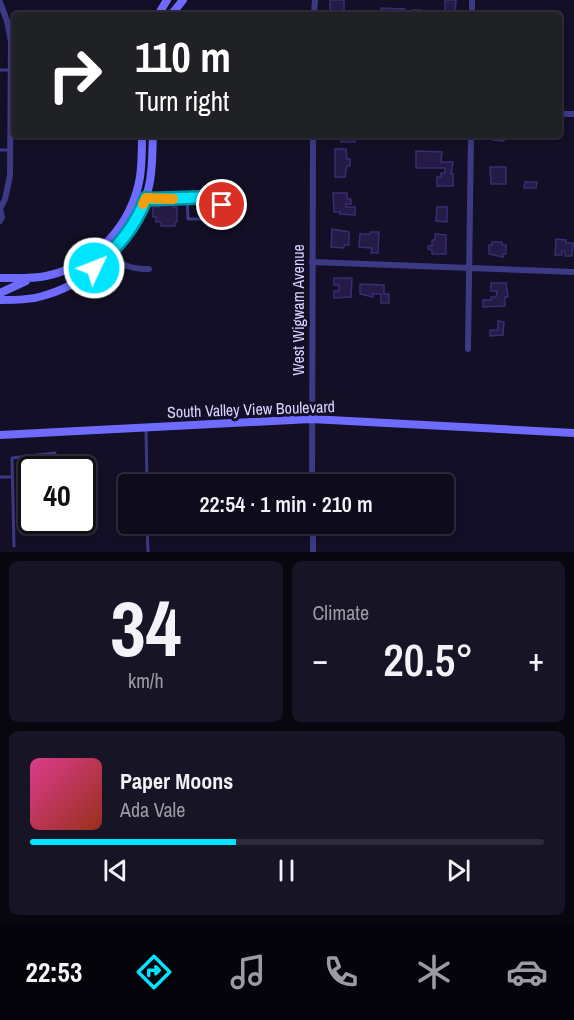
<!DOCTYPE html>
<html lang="en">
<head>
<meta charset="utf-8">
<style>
	body { margin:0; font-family:"Archivo Narrow",sans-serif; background:#171425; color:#f1f3f6; height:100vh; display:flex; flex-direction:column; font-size:22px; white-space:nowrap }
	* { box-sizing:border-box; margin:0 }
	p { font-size:20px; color:#9b9ba3 }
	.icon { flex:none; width:33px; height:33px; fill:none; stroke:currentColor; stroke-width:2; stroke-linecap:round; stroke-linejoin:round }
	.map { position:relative; height:552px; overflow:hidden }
	.sheet { display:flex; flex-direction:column; gap:9px; padding:9px; background:#08060f; flex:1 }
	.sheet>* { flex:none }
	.hud { position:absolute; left:12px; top:12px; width:550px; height:126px; border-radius:6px; box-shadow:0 3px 9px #0003,0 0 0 2px #2e2b3b; background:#202124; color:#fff; overflow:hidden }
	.speed { position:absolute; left:18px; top:456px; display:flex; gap:12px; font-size:30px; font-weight:700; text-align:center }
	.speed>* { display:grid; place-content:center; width:78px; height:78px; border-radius:50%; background:#0e0b1c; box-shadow:0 3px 9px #0003,0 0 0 2px #2e2b3b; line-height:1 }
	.speed .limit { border:3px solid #111; border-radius:9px; background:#fff; color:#111 }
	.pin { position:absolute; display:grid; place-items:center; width:51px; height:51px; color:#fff; margin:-26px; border:3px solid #fff; border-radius:50%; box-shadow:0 2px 6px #0007 }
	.me { position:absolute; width:66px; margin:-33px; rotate:47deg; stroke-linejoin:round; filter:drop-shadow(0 0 4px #0008) }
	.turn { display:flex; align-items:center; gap:21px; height:126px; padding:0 24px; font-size:27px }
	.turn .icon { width:78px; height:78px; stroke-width:2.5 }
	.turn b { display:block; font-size:42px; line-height:51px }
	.big { font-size:45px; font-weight:600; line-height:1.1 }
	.sheet .card { flex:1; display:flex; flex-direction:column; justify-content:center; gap:9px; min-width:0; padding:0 21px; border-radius:9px; background:#171425 }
	.sheet .dial { align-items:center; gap:0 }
	.dial b { font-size:78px; line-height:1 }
	.song { display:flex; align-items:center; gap:18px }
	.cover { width:72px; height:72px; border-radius:9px; background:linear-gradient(135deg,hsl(330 70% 55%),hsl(10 70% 35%)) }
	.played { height:6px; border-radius:3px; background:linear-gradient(90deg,#00e5ff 40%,#2e2b3b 40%) }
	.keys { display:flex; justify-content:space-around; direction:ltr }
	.heat { display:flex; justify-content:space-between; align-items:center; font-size:33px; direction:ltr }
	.sheet .tiles { flex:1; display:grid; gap:9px; grid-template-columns:1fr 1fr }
	.card:last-child { grid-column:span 2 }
	.trip { position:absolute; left:118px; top:474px; width:336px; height:60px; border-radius:6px; background:#0e0b1c; box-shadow:0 3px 9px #0003,0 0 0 2px #2e2b3b; font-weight:600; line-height:60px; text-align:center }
	.dock { display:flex; height:96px; justify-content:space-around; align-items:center; background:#06040b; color:#9b9ba3 }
	.dock .icon { width:42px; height:42px }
	.dock .active { color:#00e5ff }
	.dock b { font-size:27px; color:#f1f3f6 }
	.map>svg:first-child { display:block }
	.building { fill:#241b47; stroke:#3b2d73; stroke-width:1.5 }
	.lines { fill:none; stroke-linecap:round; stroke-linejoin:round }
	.lane { stroke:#3d3a85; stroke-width:3 }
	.street { stroke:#3d3a85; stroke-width:6 }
	.secondary { stroke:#6f6bff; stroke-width:8 }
	.route-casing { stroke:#0095a6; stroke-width:15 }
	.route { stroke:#00e5ff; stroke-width:10 }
	.slow { stroke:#f59e0b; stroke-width:10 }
	.labels { text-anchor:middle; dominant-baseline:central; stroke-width:6; stroke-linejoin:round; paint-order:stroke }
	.street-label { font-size:16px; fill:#d9d4ff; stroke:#130f26 }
</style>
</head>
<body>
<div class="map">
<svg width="574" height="552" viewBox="0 0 574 552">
	<rect width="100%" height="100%" fill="#130f26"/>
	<path class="building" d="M330 0H344V11H341V15H330Z
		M445 0H456L455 15H445Z
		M381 8 405 9V15H381Z
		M413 10H422V13L435 15H413Z
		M353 11H373V15H353Z
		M341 135H355V142H341Z
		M489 135H504V141L493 140V138H489Z
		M335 149H346L347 159H350V166H347L345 177H335Z
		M416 151 442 152 441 162H453L451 174H453V186H437V177H441V173H445V168H416Z
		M490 167H506V184H491Z
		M525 182H537L536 188H524Z
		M333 193H347V199H351V204H346V207H355V215L340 214V212H334Z
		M165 202 173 204V207H177V222H175V226H161V222H156V217H153V207H159V204Z
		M437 207H447V222L436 221Z
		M332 229 349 232V245H344V248L331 247Z
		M370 232H379L378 253H371L372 248 359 247 360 234H370Z
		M435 234 446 235V254H432V250L428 249V246H432V240H435Z
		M556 239 566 240V243H573L572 256H565V251H562V255H555Z
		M492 242H502V245H506V254H503V257L489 254V245H492Z
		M334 278H352L351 297 334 298V291H339V285H334Z
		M491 283H506L508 297H505V306L483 307V300H491V297H496L497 291H491Z
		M360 284 384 285V294H389V303H381V294H373V297L360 294Z
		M498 321 504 322 503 335 490 336V330H498Z
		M24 486H32V516H24V513H21V496H24Z"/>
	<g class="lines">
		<path class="lane" d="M0 70H9
			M0 150H10
			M147 198 214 197 222 199V217L216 219H188L187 198
			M146 430 147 484
			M0 477H12
			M147 524 148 552
			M14 546 12 458 55 453"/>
		<path class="street" d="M0 2 7 21 11 42 10 176 5 199 0 209
			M314 15 315 0
			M472 15V0
			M560 114H574
			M0 221 2 217 0 209
			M104 246C122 263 122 269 149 269
			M312 262 574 272
			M468 349 471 135
			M312 484 313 135
			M313 524V552"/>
		<path class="secondary" d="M158 15 167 0
			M171 15 183 0
			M0 278C16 278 31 279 46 276 95 266 132 225 140 177 142 163 142 149 142 135
			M0 293 26 281
			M0 300C15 300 31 300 46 295 94 281 138 234 149 186 153 169 152 152 153 135
			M0 435 311 419 574 433"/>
	</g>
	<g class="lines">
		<defs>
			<path id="route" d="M94 268C117 248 135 227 146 198L153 199 214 197 222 199V205"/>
		</defs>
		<use href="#route" class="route-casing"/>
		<use href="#route" class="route"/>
		<path class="slow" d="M143 204 146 198 173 199"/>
	</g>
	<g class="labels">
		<g class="street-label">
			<text transform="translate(298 310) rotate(-90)">West Wigwam Avenue</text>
			<text transform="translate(251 409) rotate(-2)">South Valley View Boulevard</text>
		</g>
	</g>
</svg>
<div class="speed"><div class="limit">40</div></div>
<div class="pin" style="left:222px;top:205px;background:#d93025"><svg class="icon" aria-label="arrive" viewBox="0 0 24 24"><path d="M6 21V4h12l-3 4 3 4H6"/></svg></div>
<svg class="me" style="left:94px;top:268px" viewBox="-20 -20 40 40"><circle r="17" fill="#00e5ff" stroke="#fff" stroke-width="3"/><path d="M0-11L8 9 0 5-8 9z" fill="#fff"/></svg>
<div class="trip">22:54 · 1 min · 210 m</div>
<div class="hud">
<div class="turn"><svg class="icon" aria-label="right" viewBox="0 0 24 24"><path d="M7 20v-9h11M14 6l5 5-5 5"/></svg><div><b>110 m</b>Turn right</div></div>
</div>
</div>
<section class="sheet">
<div class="tiles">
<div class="card dial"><b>34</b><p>km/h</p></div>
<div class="card"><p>Climate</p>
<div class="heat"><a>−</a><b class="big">20.5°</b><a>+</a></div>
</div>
<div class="card">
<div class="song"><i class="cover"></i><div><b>Paper Moons</b><p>Ada Vale</p></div></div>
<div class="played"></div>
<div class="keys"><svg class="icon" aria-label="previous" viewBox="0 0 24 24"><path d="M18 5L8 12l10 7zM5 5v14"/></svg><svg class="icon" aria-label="pause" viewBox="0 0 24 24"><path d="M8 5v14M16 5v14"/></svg><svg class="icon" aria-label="next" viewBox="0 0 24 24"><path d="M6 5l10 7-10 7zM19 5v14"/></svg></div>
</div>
</div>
</section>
<nav class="dock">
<b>22:53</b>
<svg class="icon active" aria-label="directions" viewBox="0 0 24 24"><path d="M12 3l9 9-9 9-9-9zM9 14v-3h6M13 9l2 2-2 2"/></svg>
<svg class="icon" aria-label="music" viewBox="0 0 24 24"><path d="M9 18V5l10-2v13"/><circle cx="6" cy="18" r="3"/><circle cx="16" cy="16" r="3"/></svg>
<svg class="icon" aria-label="phone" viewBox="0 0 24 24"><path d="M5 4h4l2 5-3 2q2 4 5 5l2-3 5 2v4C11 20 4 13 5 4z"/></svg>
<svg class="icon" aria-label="climate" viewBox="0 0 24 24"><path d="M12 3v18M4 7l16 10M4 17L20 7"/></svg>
<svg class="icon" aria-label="car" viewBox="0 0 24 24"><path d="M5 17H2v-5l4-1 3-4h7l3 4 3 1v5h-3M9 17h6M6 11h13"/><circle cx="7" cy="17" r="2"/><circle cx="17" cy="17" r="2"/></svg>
</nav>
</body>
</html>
